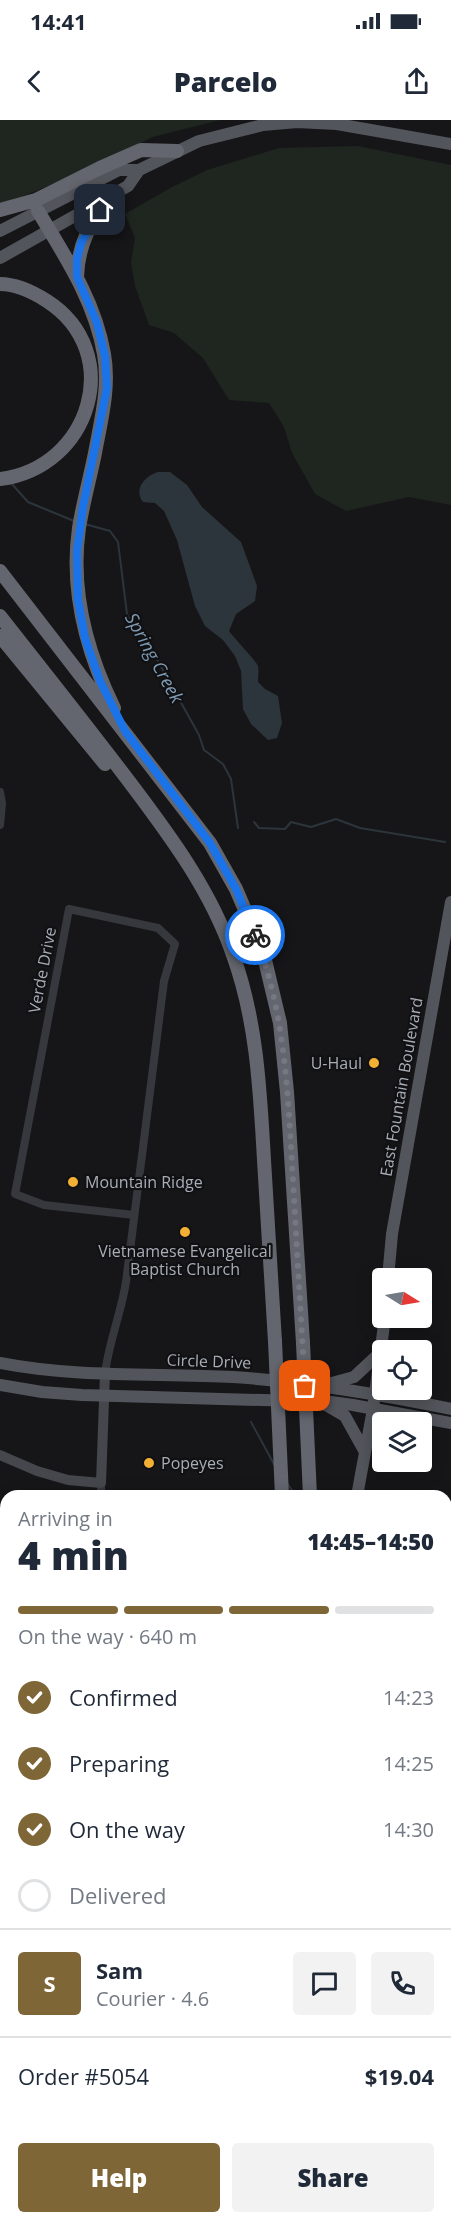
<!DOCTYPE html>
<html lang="en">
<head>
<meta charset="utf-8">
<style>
	:root { --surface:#fff; --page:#f2f2f3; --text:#1f2937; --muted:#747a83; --line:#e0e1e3; --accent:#7e6636 }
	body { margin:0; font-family:"Open Sans",sans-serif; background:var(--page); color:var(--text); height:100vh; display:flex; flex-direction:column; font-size:22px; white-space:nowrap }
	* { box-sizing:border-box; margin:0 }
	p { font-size:20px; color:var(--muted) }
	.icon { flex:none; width:33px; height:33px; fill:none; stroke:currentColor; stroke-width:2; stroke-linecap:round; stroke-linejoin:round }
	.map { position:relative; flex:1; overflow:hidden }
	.sheet { position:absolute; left:0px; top:1370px; width:452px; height:734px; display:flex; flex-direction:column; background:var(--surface); border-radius:18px 18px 0 0; box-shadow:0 3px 15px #0003 }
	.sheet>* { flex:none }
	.needle { width:39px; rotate:101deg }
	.controls { position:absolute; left:372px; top:1148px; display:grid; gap:12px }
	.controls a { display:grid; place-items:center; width:60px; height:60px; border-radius:6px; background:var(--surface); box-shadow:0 3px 15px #0003; font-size:30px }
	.pin { position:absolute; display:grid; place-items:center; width:51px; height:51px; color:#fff; margin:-26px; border-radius:12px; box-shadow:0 3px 9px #0006 }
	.courier { position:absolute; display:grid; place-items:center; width:60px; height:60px; margin:-30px; border:4px solid #1a73e8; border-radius:50%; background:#fff; color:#222; box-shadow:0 2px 8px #0007 }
	.head em { font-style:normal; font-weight:800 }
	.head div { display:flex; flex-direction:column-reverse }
	.head { display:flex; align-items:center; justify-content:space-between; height:102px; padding:0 18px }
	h1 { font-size:39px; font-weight:800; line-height:45px }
	.bar { display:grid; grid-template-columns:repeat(4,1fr); gap:9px 6px; align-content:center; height:72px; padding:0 18px }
	.bar i { height:8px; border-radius:4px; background:var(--line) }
	.bar .active { background:var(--accent) }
	.bar p { grid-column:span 4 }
	.line { display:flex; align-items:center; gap:15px; padding:0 18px; border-top:2px solid var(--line) }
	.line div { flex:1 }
	.round { display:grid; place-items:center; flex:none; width:63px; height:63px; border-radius:6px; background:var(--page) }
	ol { padding:0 18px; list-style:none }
	li { display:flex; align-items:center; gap:18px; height:66px }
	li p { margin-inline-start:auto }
	li .icon { padding:6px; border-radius:50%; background:var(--accent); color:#fff; stroke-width:4 }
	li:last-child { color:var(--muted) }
	li i { width:33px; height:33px; border:3px solid var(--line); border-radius:50% }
	.cta { display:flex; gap:12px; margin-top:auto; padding:12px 18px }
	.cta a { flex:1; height:69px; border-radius:6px; background:var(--accent); color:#fff; font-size:24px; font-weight:800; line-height:69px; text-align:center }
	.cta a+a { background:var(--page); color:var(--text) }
	.status { display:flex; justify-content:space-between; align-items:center; height:42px; padding:0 30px; background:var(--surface); direction:ltr }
	.status svg { height:16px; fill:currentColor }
	header { display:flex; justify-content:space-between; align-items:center; height:78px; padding:0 18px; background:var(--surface); font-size:27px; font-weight:800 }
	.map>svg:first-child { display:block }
	.green { fill:#1e261f }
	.water { fill:#2c353c }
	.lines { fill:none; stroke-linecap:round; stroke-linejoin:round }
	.stream { stroke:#2c353c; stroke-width:2 }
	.street { stroke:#37383d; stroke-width:8 }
	.secondary { stroke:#45474d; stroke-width:10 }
	.primary { stroke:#53555c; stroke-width:12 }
	.highway { stroke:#63666e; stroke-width:14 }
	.highway-bridge { stroke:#63666e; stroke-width:14 }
	.done { stroke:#757880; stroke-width:6; stroke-dasharray:0 10.8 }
	.route { stroke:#1a73e8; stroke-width:8 }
	.poi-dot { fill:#f2b134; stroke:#111113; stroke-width:2 }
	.labels { text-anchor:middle; stroke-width:4.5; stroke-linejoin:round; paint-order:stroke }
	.street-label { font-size:16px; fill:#a8adb8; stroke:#111113 }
	.poi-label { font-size:16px; fill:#a8adb8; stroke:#111113; text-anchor:start }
	.water-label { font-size:18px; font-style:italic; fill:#7f9bb3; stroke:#111113 }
</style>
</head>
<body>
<div class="status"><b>14:41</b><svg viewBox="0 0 49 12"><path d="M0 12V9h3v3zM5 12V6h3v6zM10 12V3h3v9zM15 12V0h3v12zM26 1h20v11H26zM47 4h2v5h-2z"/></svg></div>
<header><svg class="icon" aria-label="back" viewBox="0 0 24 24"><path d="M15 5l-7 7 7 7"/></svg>Parcelo<svg class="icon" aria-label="share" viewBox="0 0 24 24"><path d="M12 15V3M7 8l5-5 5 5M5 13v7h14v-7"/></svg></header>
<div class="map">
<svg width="451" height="2102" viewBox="0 0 451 2102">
	<rect width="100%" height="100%" fill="#161618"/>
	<path class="green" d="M0,0H220L153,17L71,56L12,81L0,83Z
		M358,26L451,45V385L409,377L346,391L315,374L292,333L284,307L269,283L229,280L203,238L174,213L149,205L135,166L131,142L135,118L125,94L172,67L207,50L279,28Z
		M451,1522V1690L446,1679V1549Z
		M446,1728H451V1832L446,1828Z
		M446,1879L451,1880V2102H413L411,2097H446Z"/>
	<path class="water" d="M158,352H170L187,365L202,387L241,422L257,466L255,481L236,494L229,511C234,518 257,542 258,546C259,551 258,557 258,562L265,569L278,576L282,603L277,618L268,620L251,604L243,589L241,551L235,536L223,520L205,506L195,486L177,420L164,391L155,383L143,382C133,369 145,356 158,352Z"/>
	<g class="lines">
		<path class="stream" d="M11,363L28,382L74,401
			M85,404L110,411L118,422L127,494L132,504L143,514L199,615L204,630L223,644L231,659L238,708
			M254,702L259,708L285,709L291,702L311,707L336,699L360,708L445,722
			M251,1302L275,1346
			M287,1363L296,1376
			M446,1869H451
			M446,1976L451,1964
			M446,2025L451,2033"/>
		<path class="street" d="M0,672L2,683L0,705
			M105,1253C109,1222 121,1193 126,1162L164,861L175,824L158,808L69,789L15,1074L44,1085L134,1095
			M101,1376V1363
			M0,1510L6,1516
			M0,1600L6,1594
			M0,1686L6,1692
			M0,1860L6,1865
			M312,2097L313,2102
			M160,2102L167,2097"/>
		<path class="secondary" d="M0,1335L37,1351L68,1360L101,1363L105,1253"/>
		<path class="primary" d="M0,111L119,50H139L199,21L263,5L297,2L337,4L451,24
			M0,138L128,66L139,50
			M388,1158L392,1114L451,782
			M0,1243C76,1258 156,1253 233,1257C307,1262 379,1274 451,1289
			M328,1264L354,1257L382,1231
			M0,1265L42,1272L82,1275L331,1282L353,1285L451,1303
			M326,1285L345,1296L365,1332
			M357,1376L373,1289L385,1197"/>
		<path class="highway" d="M0,90L36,80L100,48L141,30L177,31
			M38,91C65,136 95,181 104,234C110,267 101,300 95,333C90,358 83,383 79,408C70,471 86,531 114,588
			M77,157C78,124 91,101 111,76
			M0,164C17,164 33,172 47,181C126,232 91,348 0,359
			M0,451L210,723L236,769L251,804L264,836L280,903L287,972L303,1223
			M0,496C44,552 88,607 131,664C171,717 211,771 233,835C257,901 260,971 264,1040C268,1101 271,1161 275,1221
			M0,516L105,644
			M202,2102L208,2097
			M229,2102L234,2097"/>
		<path class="highway-bridge" d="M275,1221L282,1376
			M303,1223L310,1376"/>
	</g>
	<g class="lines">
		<path class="done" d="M255,815C286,894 288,978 293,1061C297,1130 301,1198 305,1266"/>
		<path class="route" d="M100,90L81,123L77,140V157L97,203L105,236L107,268L83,387L77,431L78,480L85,518L100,561L125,611L210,723L236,769L255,815"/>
	</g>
	<g class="poi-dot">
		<circle cx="374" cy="943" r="6"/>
		<circle cx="73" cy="1062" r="6"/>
		<circle cx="185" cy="1112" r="6"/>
		<circle cx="149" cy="1343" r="6"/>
	</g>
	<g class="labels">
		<g class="street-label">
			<text transform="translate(42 850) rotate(-79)" y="6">Verde Drive</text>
			<text transform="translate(401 967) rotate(-80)" y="6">East Fountain Boulevard</text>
			<text transform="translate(209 1241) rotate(2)" y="6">Circle Drive</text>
		</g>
		<g class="poi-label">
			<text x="362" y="949" text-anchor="end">U-Haul</text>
			<text x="85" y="1068">Mountain Ridge</text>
			<text x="185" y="1137" text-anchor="middle">Vietnamese Evangelical<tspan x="185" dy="18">Baptist Church</tspan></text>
			<text x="161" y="1349">Popeyes</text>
		</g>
		<g class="water-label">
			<text transform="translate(154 538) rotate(61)" y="6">Spring Creek</text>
		</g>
	</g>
</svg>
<div class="controls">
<a><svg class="needle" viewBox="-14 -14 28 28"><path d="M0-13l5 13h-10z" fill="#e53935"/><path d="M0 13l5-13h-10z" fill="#747a83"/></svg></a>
<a><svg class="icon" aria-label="locate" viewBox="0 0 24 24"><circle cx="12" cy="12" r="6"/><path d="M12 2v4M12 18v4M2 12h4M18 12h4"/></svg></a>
<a><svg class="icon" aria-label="layers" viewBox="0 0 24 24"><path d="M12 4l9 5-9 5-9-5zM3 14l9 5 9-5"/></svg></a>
</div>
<div class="pin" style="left:305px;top:1266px;background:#ea580c"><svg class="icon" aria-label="bag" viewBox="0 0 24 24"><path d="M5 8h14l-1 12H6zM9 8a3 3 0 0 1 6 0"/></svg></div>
<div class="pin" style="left:100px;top:90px;background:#1f2937"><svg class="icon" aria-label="home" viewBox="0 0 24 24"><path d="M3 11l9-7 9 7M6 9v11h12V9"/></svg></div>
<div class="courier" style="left:255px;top:815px"><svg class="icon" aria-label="bike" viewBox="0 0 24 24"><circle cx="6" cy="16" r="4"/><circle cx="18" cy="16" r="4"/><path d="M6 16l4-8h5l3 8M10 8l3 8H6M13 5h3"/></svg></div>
<section class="sheet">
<div class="head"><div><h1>4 min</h1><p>Arriving in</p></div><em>14:45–14:50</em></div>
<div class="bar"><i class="active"></i><i class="active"></i><i class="active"></i><i></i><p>On the way · 640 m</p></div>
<ol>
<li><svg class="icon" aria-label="check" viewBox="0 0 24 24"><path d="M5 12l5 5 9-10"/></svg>Confirmed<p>14:23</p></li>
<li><svg class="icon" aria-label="check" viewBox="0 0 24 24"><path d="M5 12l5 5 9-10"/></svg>Preparing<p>14:25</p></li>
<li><svg class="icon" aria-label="check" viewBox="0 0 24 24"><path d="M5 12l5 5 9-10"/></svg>On the way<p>14:30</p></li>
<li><i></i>Delivered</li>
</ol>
<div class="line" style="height:108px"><b class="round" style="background:var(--accent);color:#fff">S</b><div><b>Sam</b><p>Courier · 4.6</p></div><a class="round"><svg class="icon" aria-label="chat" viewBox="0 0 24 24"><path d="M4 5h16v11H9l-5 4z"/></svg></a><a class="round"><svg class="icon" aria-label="phone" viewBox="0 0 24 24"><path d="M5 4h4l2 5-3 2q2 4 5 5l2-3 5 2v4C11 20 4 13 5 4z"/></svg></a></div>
<div class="line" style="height:78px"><div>Order #5054</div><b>$19.04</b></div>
<div class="cta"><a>Help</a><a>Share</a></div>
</section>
</div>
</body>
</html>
